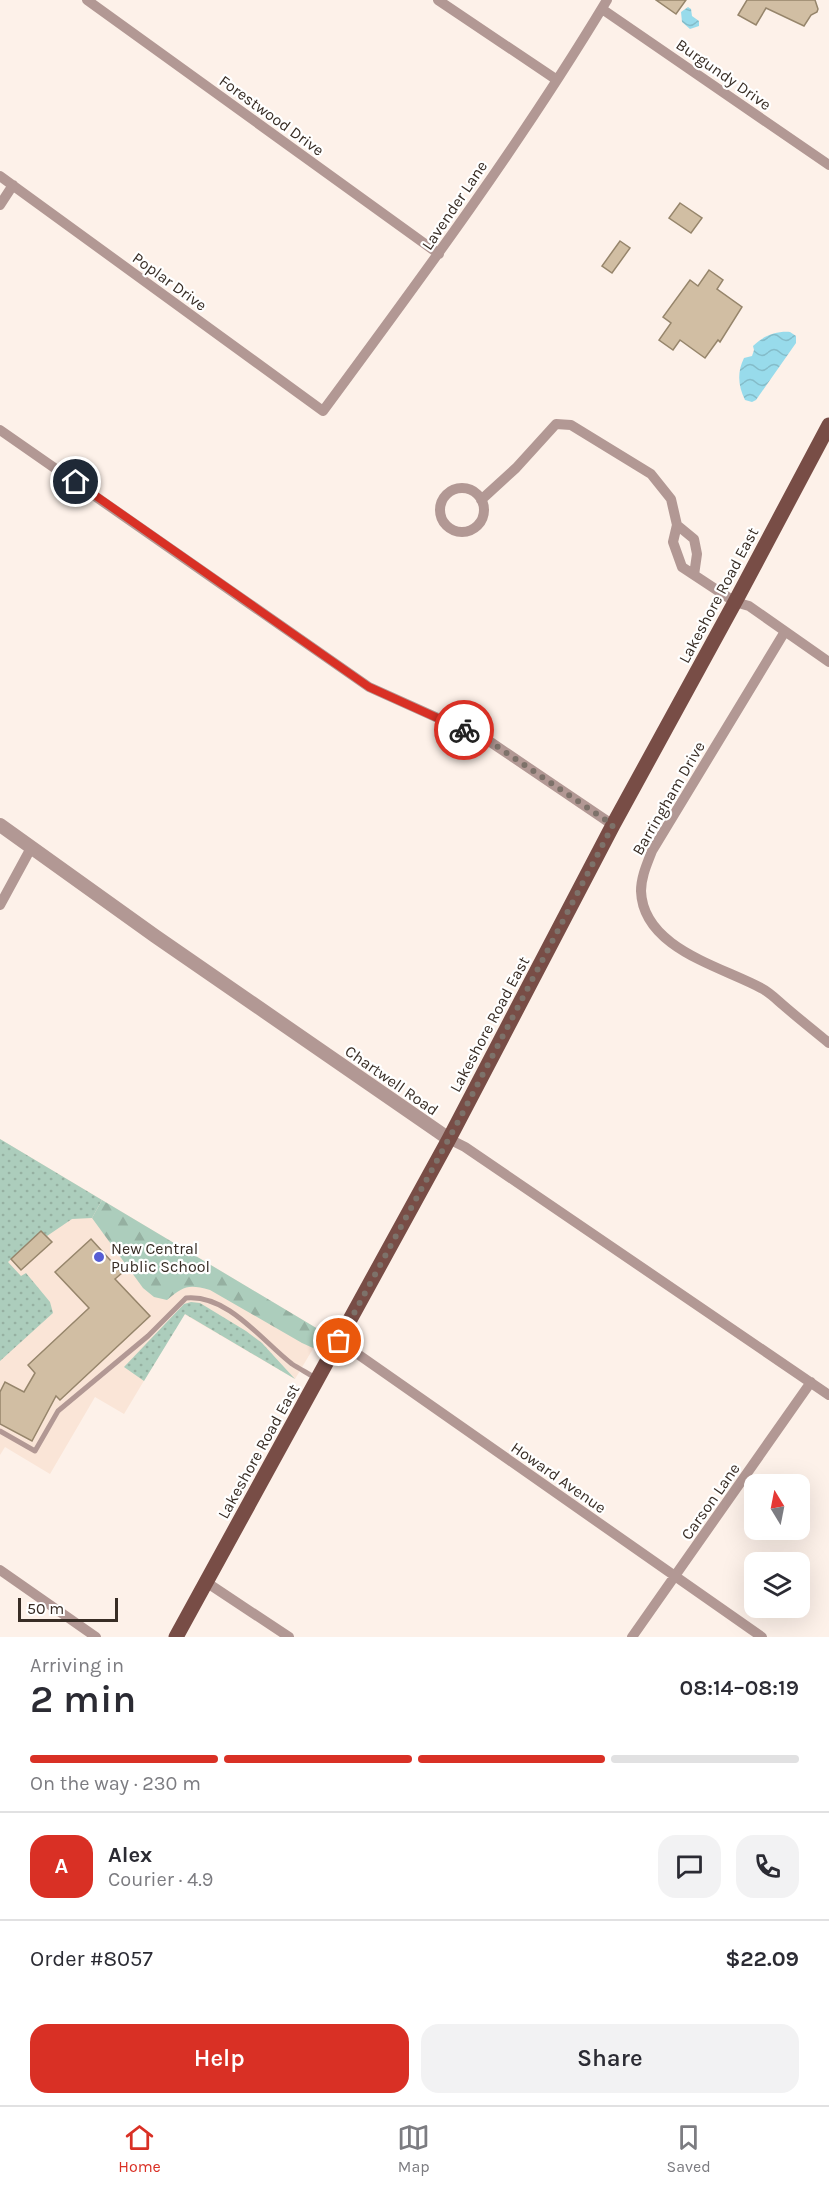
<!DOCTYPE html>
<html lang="en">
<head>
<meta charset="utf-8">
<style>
	:root { --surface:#fff; --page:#f2f2f3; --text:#2b2b33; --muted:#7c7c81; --line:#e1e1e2; --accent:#d93025 }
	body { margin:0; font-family:Karla,sans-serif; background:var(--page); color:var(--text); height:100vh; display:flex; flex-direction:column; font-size:22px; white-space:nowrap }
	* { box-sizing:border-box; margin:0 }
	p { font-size:20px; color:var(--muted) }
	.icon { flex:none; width:33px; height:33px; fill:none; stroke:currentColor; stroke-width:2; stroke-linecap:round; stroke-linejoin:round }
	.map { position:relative; height:1637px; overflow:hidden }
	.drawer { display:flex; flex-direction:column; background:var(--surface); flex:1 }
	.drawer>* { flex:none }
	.needle { width:39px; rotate:350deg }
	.tools { position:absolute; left:744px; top:1474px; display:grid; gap:12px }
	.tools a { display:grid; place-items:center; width:66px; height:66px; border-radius:12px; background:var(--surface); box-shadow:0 6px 24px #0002; font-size:30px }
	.scale { position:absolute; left:18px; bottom:15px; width:100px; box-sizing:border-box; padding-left:6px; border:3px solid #382d25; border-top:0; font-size:16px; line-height:21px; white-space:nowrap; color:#382d25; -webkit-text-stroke:4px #fff; paint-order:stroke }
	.pin { position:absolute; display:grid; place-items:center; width:51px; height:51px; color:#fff; margin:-26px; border:3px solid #fff; border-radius:50%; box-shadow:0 2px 6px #0007 }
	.courier { position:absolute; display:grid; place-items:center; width:60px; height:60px; margin:-30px; border:4px solid #d93025; border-radius:50%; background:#fff; color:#222; box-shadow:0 2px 8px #0007 }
	.summary em { font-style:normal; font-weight:600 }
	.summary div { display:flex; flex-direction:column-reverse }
	.summary { display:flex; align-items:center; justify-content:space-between; height:102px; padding:0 30px }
	h1 { font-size:39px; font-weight:600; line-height:45px }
	.bar { display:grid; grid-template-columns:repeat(4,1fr); gap:9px 6px; align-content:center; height:72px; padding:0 30px }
	.bar i { height:8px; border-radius:4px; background:var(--line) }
	.bar .active { background:var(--accent) }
	.bar p { grid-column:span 4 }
	.line { display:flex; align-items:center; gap:15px; padding:0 30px; border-top:2px solid var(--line) }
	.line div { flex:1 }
	.round { display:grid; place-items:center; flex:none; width:63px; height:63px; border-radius:18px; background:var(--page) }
	.cta { display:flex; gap:12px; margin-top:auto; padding:12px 30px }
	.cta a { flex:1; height:69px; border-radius:18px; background:var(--accent); color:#fff; font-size:24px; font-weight:600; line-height:69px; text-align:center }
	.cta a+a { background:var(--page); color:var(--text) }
	.dock { display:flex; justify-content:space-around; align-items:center; height:84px; border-top:2px solid var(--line); background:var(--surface); font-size:16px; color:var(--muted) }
	.dock a { display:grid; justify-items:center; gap:3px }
	.dock .active { color:var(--accent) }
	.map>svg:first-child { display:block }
	.education { fill:#fae5d7 }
	.grass { fill:url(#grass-dots) }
	.forest { fill:url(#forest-firs) }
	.water { fill:url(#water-waves) }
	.building { fill:#d1bea3; stroke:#96856b; stroke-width:1.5 }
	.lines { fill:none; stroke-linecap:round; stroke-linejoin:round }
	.service { stroke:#b29894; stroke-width:5 }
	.minor { stroke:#b29894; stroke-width:10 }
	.tertiary { stroke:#b29894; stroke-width:14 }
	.primary { stroke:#784d46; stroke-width:15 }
	.done { stroke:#7d726a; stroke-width:6; stroke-dasharray:0 10.8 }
	.route { stroke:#d93025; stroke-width:8 }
	.poi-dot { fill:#565dd4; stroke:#fff; stroke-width:2 }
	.labels { text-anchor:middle; stroke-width:4.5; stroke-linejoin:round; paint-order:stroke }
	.street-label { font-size:16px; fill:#382d25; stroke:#fff }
	.poi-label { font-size:16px; fill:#382d25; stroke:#fff; text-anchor:start }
</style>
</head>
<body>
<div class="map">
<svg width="829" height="1637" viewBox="0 0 829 1637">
	<defs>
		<pattern id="grass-dots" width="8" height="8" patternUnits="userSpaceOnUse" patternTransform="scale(1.5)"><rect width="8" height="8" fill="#accdbc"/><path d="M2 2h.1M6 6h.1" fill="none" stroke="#95b0a1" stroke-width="1.8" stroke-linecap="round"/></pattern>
		<pattern id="forest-firs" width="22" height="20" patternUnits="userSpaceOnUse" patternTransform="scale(1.5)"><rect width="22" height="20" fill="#accdbc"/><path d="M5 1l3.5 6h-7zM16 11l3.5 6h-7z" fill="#95b0a1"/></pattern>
		<pattern id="water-waves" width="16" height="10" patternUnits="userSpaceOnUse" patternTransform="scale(1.5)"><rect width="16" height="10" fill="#98dbeb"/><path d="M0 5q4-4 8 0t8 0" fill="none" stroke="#84bcc9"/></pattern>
	</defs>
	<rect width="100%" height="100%" fill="#fdf1e9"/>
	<path class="education" d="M0,1139L323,1332L295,1379L184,1314L124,1414L95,1397L50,1474L5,1447L0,1455Z"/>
	<path class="grass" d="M0,1139L102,1200L92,1218L72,1219L47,1236L41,1231L8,1262L21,1276L26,1273L50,1302L53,1313L0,1361Z
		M191,1302L200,1303L246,1331L262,1343L295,1379L185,1314L144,1381L124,1367L184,1304Z"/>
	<path class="forest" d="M102,1200L323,1332L313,1348L302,1343L210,1290C188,1284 184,1286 167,1300L154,1297L143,1288L92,1218Z"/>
	<path class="water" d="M688,7L691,9L692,16L699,21V26L690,29L682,22L681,12Z
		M790,332L796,336V343L756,400L752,402L745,400C738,386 737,372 744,358L752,356L754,350L753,346C763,336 776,331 790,332Z"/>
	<path class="building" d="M656,0H686L676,14Z
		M747,0H815L818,9L817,12L811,15L804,26L766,8L756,25L738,15Z
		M680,203L702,218L691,233L669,218Z
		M620,241L630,248L612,273L602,266Z
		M709,270L723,280L717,289L742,307L720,342L718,340L705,358L680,340L673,350L659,340L671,323L663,317L690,280L698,286Z
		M41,1231L52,1242L21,1270L11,1259Z
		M91,1239L122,1273L115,1279L150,1316L60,1400L56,1396L32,1441L0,1424V1392L5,1382L24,1392L35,1373L28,1365L89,1308L55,1272Z"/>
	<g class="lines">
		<path class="service" d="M0,1431L35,1451L58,1411L148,1336L186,1298C228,1294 262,1341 292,1364C300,1369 309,1374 317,1379"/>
		<path class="minor" d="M87,0L439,254
			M438,0L557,80
			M602,9L829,165
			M0,176L323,411C422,277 521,143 607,0
			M0,205L13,185
			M0,430L369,687L489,741L613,825
			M440 510a22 22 0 1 1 44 0a22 22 0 1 1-44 0Z
			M481,500L516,468L556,424L571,425L651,474L671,499L677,525L673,542L682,567L735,602L749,606L829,662
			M677,525L694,539L697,554L694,575
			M784,633L652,851C647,864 641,877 641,891C643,948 720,966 761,988C769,992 776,999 783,1005C798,1018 813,1030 829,1043
			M0,905L31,848
			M449,1139L465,1147L829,1395
			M339,1341L762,1637
			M0,1570L96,1637
			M206,1582L289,1637
			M632,1637L811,1382"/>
		<path class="tertiary" d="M0,825L155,936L449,1139"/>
		<path class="primary" d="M176,1637L449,1139L613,825L735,602L829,425"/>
	</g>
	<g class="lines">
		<path class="done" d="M339,1341L460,1118L613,825L489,741L464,730"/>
		<path class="route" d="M76,482L369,687L464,730"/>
	</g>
	<circle class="poi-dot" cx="99" cy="1257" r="6"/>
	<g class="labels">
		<g class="street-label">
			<text transform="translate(724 74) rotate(35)" y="6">Burgundy Drive</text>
			<text transform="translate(272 115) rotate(36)" y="6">Forestwood Drive</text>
			<text transform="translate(454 205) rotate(-56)" y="6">Lavender Lane</text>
			<text transform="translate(170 281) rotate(36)" y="6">Poplar Drive</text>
			<text transform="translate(718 595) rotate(-62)" y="6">Lakeshore Road East</text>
			<text transform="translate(668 798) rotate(-60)" y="6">Barringham Drive</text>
			<text transform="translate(489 1024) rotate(-62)" y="6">Lakeshore Road East</text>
			<text transform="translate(392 1080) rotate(35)" y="6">Chartwell Road</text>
			<text transform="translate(258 1451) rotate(-61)" y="6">Lakeshore Road East</text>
			<text transform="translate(559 1477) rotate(35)" y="6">Howard Avenue</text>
			<text transform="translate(710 1501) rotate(-55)" y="6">Carson Lane</text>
		</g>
		<g class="poi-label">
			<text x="111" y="1254">New Central<tspan x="111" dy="18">Public School</tspan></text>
		</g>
	</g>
</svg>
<div class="tools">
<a><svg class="needle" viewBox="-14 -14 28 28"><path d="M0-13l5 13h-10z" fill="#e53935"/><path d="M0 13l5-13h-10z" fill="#7c7c81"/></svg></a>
<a><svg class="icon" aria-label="layers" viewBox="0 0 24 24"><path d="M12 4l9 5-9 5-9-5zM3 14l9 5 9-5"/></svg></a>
</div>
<div class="scale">50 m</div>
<div class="pin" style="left:339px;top:1341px;background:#ea580c"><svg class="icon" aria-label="bag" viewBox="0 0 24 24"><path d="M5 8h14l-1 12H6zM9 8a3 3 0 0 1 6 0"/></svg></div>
<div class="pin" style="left:76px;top:482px;background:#1f2937"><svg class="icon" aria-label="home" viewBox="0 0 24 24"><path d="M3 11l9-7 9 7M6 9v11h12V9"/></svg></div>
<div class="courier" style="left:464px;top:730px"><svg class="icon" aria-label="bike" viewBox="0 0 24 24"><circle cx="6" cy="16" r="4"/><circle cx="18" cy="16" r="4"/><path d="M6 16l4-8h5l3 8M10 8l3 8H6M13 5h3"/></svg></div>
</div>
<section class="drawer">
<div class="summary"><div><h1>2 min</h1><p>Arriving in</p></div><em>08:14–08:19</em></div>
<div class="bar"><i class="active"></i><i class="active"></i><i class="active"></i><i></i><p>On the way · 230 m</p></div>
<div class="line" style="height:108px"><b class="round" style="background:var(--accent);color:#fff">A</b><div><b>Alex</b><p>Courier · 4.9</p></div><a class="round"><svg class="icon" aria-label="chat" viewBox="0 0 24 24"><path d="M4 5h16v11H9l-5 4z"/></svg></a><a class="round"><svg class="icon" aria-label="phone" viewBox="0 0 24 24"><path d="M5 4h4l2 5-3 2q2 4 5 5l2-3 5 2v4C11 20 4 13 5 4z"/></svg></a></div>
<div class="line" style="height:78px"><div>Order #8057</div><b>$22.09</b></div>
<div class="cta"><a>Help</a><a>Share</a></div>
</section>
<nav class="dock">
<a class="active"><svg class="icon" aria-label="home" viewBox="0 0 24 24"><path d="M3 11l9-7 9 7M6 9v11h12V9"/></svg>Home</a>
<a><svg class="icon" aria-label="map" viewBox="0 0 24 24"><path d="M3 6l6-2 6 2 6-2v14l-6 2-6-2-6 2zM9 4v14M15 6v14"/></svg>Map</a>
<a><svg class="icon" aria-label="saved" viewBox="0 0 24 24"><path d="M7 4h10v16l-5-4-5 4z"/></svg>Saved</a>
</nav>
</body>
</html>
